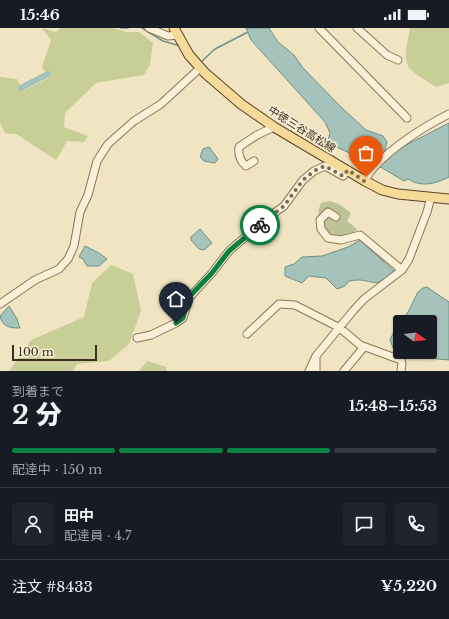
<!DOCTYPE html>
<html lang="ja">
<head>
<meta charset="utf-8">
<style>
	:root { --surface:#171b24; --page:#20242c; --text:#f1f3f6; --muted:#9ea1a6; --line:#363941; --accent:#0b8043 }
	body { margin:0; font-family:"Libre Baskerville","Noto Sans JP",serif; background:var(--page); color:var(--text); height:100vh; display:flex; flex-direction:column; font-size:15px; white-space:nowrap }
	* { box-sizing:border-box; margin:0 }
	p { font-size:13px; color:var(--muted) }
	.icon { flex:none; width:22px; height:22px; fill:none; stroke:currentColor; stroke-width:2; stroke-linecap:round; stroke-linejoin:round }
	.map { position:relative; height:343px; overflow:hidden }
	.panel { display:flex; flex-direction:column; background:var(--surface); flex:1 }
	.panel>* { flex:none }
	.needle { width:26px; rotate:105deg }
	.buttons { position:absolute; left:393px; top:287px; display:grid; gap:8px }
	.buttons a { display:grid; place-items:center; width:44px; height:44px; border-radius:4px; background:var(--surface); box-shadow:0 1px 3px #0004; font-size:20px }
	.scale { position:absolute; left:12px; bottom:10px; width:85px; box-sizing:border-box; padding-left:4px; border:2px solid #3b2c1e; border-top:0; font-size:11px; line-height:14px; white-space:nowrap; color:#3b2c1e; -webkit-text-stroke:3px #f7edd3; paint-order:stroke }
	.pin { position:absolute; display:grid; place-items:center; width:34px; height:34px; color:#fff; margin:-41px -17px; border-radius:50% 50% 50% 0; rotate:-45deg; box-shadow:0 0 4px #0007 }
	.pin .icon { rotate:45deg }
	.courier { position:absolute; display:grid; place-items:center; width:40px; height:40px; margin:-20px; border:3px solid #0b8043; border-radius:50%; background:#fff; color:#222; box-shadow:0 1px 5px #0007 }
	.headline em { font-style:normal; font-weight:800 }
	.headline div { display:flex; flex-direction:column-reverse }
	.headline { display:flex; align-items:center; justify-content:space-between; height:68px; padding:0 12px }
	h1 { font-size:26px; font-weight:800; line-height:30px }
	.bar { display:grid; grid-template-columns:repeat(4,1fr); gap:6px 4px; align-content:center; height:48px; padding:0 12px }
	.bar i { height:5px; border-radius:3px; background:var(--line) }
	.bar .selected { background:var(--accent) }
	.bar p { grid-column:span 4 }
	.line { display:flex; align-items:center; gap:10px; padding:0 12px; border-top:1px solid var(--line) }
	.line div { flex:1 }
	.round { display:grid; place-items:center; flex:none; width:42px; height:42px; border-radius:4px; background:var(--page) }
	.status { display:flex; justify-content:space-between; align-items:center; height:28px; padding:0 20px; background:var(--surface); direction:ltr }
	.status svg { height:11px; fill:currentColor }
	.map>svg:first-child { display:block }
	.green { fill:#c7cf97 }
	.cemetery { fill:#bdc396 }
	.water { fill:#a6c3bb; stroke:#6c9289; fill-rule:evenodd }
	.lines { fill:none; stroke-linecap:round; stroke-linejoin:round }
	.stream { stroke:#6c9289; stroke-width:1.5 }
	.canal { stroke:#a6c3bb; stroke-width:6 }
	.minor-casing { stroke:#8b7559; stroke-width:9 }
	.major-casing { stroke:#59432d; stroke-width:11 }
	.minor { stroke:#faf0d7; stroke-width:7 }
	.major { stroke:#f5da9a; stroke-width:9 }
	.done { stroke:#7a6c58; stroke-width:4; stroke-dasharray:0 7.2 }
	.route { stroke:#0b8043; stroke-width:5 }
	.labels { text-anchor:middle; stroke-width:3.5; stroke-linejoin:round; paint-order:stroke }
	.street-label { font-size:11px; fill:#3b2c1e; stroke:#f7edd3 }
</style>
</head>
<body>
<div class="status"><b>15:46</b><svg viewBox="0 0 49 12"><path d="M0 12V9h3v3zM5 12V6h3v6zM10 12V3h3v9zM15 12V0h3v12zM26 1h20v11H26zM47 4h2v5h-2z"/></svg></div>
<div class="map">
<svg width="449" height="343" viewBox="0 0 449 343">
	<rect width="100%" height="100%" fill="#f0e4c3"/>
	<path class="green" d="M42,0L56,4L61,0H114L126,4H139L153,15L150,37L144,47L96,55L65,85L64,99L88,108L84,114L67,113L56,132L16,106L5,105L0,95V49L17,51L23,63L49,50L42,39L51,12Z
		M410,0H449V55L436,59C401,37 403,39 410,0Z
		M111,237L133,246L141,283L129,316L109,333L77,336L73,343H9L31,312L84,289L92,255Z
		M147,333L167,339L166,343H139Z"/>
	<path class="cemetery" d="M330,173L339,176L351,185L347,193L357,201L353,207L332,212C322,200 314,191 321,175Z"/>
	<path class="water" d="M246,0H269L278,14L294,27L303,40L342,80L366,102L383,108L387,114L383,129L449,95V149C438,154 429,158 417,155C413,155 412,152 408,151L404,153L379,138L367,125L363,131L332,117L328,113L330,105L325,94L251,12Z
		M209,119L218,131L215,135L204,133L200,129L203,121Z
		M200,201L212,215L204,222L199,221L191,212V209Z
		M360,212L394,243C372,265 374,248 349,253L345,258L337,261L326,250L309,248L302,255L285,248V239L294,236L302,229L322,228L348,219Z
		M85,218L99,225L107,231L99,238H87L83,231L79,229Z
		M427,259L449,274V332L396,327L390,312L395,301L408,284L418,264L423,260ZM400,294H430V324H400Z
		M9,278L17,291L20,300C9,300 3,299 0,288Z"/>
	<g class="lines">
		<path class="stream" d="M121,0H128
			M142,0L163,13L180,18
			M192,23L197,30
			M201,34L215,21L248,4"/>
		<path class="canal" d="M21,60L48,46"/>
		<g class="minor-casing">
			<path id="minor" d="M149,0L168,8L178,7
				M319,0L407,90
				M357,0L387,27L398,32
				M254,133L246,138C240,133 238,127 239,119L257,107L274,99
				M365,153C376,128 425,98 449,86
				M336,189L328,184L320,192L321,201L328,210L341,212L360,207L402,242
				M0,276L35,252L59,241L68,231L74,218L80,184L88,167L97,133L108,116L134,93L161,76L200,40
				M247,306L279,276L295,277L340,300L360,317L401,332L402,336L401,343
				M137,310L151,307L176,295L183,290L189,270L212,245L229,223L270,188L284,178L303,152L314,143L325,138L343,148L348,142
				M309,343L316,328L353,283L364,271L402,242L409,231L427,184L431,169
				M316,343V330
				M344,343L364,319"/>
		</g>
		<g class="major-casing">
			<path id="major" d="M174,0L189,27L205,45L241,76L274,99L365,153L382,162L398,166L449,171"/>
		</g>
		<use href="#minor" class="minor"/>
		<use href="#major" class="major"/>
	</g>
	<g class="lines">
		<path class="done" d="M260,197L284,178L303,152L314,143L325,138L343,148L348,142L364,153L366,149"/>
		<path class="route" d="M176,295L183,290L188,270L212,245L229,223L260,197"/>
	</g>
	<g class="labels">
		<g class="street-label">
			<text transform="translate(302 101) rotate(32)" y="4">中徳三谷高松線</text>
		</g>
	</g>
</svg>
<div class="buttons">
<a><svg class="needle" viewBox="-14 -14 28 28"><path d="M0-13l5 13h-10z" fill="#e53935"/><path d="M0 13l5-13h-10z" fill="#9ea1a6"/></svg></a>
</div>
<div class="scale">100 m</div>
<div class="pin" style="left:366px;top:149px;background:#ea580c"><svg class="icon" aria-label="bag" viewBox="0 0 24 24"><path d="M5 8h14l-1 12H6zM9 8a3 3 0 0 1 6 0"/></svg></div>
<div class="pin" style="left:176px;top:295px;background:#1f2937"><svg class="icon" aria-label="home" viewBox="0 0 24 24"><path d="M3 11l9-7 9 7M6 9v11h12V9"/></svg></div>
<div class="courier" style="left:260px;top:197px"><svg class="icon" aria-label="bike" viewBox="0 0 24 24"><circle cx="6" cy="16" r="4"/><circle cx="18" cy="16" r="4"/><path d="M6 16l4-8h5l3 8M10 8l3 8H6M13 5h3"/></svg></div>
</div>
<section class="panel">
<div class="headline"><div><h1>2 分</h1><p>到着まで</p></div><em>15:48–15:53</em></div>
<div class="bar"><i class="selected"></i><i class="selected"></i><i class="selected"></i><i></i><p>配達中 · 150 m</p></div>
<div class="line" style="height:72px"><a class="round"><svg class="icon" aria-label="person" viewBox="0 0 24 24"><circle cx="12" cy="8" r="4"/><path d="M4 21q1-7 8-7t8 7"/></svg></a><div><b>田中</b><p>配達員 · 4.7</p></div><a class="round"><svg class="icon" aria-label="chat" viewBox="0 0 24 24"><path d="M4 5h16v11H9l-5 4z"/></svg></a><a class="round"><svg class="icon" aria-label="phone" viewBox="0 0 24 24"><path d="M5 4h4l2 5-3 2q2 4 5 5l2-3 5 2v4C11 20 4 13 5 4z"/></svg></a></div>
<div class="line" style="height:52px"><div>注文 #8433</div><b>¥5,220</b></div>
</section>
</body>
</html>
